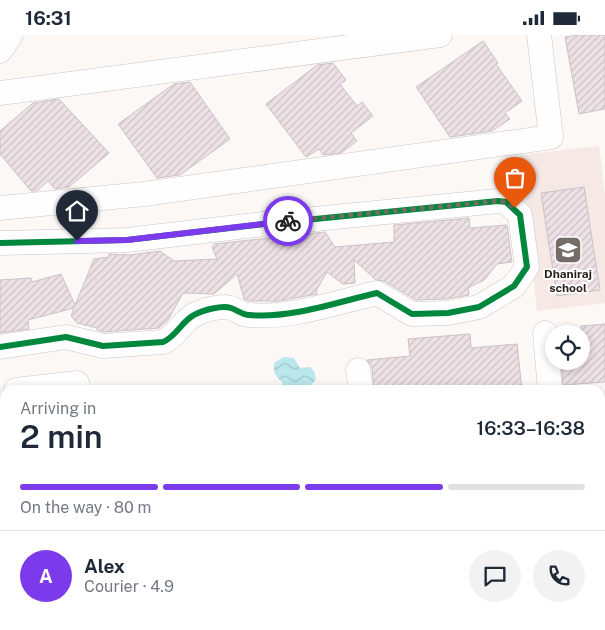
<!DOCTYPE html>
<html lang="en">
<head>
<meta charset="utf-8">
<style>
	:root { --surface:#fff; --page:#f2f2f3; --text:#1f2937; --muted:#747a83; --line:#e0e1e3; --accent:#7c3aed }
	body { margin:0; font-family:"Public Sans",sans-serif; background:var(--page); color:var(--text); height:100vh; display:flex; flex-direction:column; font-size:19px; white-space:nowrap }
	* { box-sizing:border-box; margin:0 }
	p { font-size:16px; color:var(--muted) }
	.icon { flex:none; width:28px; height:28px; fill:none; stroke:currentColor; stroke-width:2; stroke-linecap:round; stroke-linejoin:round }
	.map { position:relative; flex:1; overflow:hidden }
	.sheet { position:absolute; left:0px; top:350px; width:605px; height:245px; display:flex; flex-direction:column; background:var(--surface); border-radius:15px 15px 0 0; box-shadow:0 2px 8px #0003 }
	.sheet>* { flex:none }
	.buttons { position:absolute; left:545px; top:290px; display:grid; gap:10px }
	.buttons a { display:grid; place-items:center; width:45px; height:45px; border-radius:50%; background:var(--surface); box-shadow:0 2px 8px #0003; font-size:25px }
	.pin { position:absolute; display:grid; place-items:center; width:42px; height:42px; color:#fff; margin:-51px -21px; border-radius:50% 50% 50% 0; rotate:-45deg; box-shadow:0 0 5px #0007 }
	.pin .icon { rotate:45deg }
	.courier { position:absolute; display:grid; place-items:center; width:50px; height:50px; margin:-25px; border:4px solid #7c3aed; border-radius:50%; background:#fff; color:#222; box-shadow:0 1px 6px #0007 }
	.overview em { font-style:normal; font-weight:600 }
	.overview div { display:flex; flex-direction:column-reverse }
	.overview { display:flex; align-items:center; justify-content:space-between; height:85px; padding:0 20px }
	h1 { font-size:32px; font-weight:600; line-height:38px }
	.bar { display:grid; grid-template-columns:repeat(4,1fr); gap:8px 5px; align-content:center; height:60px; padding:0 20px }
	.bar i { height:6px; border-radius:4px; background:var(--line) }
	.bar .selected { background:var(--accent) }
	.bar p { grid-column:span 4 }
	.line { display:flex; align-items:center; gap:12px; padding:0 20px; border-top:1px solid var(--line) }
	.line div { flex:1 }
	.round { display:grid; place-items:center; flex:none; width:52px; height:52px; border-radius:26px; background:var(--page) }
	.status { display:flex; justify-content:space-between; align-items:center; height:35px; padding:0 25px; background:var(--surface); direction:ltr }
	.status svg { height:14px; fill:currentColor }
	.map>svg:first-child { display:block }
	.education { fill:#f5e8e5 }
	.water { fill:url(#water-waves) }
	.building { fill:url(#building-hatch); stroke:#cbc3c6 }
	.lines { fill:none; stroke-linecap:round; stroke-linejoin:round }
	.minor-casing { stroke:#cdc6c2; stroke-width:25 }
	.minor { stroke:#fffefe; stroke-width:24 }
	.cycleway-casing { stroke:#fff; stroke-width:9 }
	.cycleway { stroke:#00873e; stroke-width:6 }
	.done { stroke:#756c68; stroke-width:5; stroke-dasharray:0 9 }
	.route { stroke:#7c3aed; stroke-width:6 }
	.labels { text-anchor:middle; stroke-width:4; stroke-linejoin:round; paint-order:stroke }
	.poi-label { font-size:12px; font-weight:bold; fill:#2c201b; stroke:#fff }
</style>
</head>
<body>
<div class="status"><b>16:31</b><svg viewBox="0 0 49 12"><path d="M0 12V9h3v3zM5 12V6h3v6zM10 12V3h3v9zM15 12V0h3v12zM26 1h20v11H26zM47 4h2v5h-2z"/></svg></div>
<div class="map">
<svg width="605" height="595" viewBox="0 0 605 595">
	<defs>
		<pattern id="water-waves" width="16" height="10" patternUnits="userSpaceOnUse" patternTransform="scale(1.25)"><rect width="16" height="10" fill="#bae7eb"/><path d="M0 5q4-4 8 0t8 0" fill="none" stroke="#a0c6c9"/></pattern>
		<pattern id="building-hatch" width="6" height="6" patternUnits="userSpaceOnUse" patternTransform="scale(1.25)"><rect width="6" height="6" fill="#ede1e6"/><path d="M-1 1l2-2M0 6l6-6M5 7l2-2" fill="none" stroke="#cbc1c5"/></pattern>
	</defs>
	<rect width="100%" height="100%" fill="#fcf8f6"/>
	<path class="education" d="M599,111L605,161V268L537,276L520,120Z"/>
	<path class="water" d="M284,322L294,323L300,333L310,332L314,336L316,344C309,357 295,355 282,355V347C275,341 272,336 275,327Z"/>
	<path class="building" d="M576,0H605V74L579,79L565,2Z
		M483,6L498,28L496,29L522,66L505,78L510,84L492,96L450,102L416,52Z
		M333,28L346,45L340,49L357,71L362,67L373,81L351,98L357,106L341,118L323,120L319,114L306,122L266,69L317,30Z
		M190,47L230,104L180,140L157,143L118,89L174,49Z
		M59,64L109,118L69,152L55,154L48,146L37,156H31L0,119V96L33,68Z
		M584,152L600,255L557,261L541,158Z
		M469,183L470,193L507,190L512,227L497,229L484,245L468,253L469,260L446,264L416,265L384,246L376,245L354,225L355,248L343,249L327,237L317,254V259L279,266H250L244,264L237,239L214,259L183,258L168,285L159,293L104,297L97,295V293L77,288L71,281L74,273L28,285L29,294L0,298V245L31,243L32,247L61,239L75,270L94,224L109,222V219L130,220L160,216L174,226L217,224L212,212L214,209L325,197L335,212L394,207V190Z
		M605,289V347L563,350L561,326H581V291Z
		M470,299L471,313L517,309L522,355H374L372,333L367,325L410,321L408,304Z"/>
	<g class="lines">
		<g class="minor-casing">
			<path id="minor" d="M0,16L11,0
				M0,58L440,0
				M0,173L144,159L551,102L539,0
				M0,208L127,205L264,189L498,166L506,167L520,180L527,232L514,251L479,272L448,278L412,279L377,258C337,267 290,284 249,280C243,280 237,275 231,273C222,270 203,275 194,280C182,286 176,302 163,307L103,311L66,302L0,312
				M545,298L550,355
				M358,335L361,355
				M16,355L77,348L78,355
				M600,394L605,393
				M600,422H605
				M0,469L5,468
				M600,503L605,502
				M600,576L605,575
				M62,590L63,595
				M232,590L233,595
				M385,590V595
				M496,595L524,590"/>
		</g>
		<use href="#minor" class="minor"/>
		<g class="cycleway-casing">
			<path id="cycleway" d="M0,208L127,205L264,189L498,166L506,167L520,180L527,232L514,251L479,272L448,278L412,279L377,258C337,267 290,284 249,280C243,280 237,275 231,273C222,270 203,275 194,280C182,286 176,302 163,307L103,311L66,302L0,312"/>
		</g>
		<use href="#cycleway" class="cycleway"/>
	</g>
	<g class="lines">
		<path class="done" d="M288,186L498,166L506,167L515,173"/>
		<path class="route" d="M77,206L127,205L288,186"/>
	</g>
	<defs>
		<g id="school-square" transform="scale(1.4375)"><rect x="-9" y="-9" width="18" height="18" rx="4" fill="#756c68" stroke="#fff"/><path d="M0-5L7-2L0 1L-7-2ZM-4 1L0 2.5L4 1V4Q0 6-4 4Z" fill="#fff"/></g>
	</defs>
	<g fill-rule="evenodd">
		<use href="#school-square" x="568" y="215"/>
	</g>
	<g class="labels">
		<g class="poi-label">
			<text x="568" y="243">Dhaniraj<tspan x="568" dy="14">school</tspan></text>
		</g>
	</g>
</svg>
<div class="buttons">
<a><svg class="icon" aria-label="locate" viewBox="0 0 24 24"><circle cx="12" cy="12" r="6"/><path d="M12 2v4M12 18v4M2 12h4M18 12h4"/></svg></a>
</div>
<div class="pin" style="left:515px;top:173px;background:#ea580c"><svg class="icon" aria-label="bag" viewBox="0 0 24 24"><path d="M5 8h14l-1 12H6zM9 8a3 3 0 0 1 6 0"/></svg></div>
<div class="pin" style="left:77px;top:206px;background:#1f2937"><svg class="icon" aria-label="home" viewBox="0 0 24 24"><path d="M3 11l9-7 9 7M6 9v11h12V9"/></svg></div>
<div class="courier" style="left:288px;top:186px"><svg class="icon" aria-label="bike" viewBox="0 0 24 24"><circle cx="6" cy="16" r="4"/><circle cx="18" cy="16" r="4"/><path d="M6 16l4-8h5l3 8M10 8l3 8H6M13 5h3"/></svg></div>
<section class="sheet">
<div class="overview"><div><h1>2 min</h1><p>Arriving in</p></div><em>16:33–16:38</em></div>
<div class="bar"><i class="selected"></i><i class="selected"></i><i class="selected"></i><i></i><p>On the way · 80 m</p></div>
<div class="line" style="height:90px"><b class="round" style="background:var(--accent);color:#fff">A</b><div><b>Alex</b><p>Courier · 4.9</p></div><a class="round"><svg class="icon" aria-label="chat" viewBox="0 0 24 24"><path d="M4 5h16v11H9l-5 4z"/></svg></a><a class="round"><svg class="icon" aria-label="phone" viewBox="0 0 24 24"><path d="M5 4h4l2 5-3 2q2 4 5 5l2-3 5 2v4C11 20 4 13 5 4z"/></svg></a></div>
</section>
</div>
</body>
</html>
